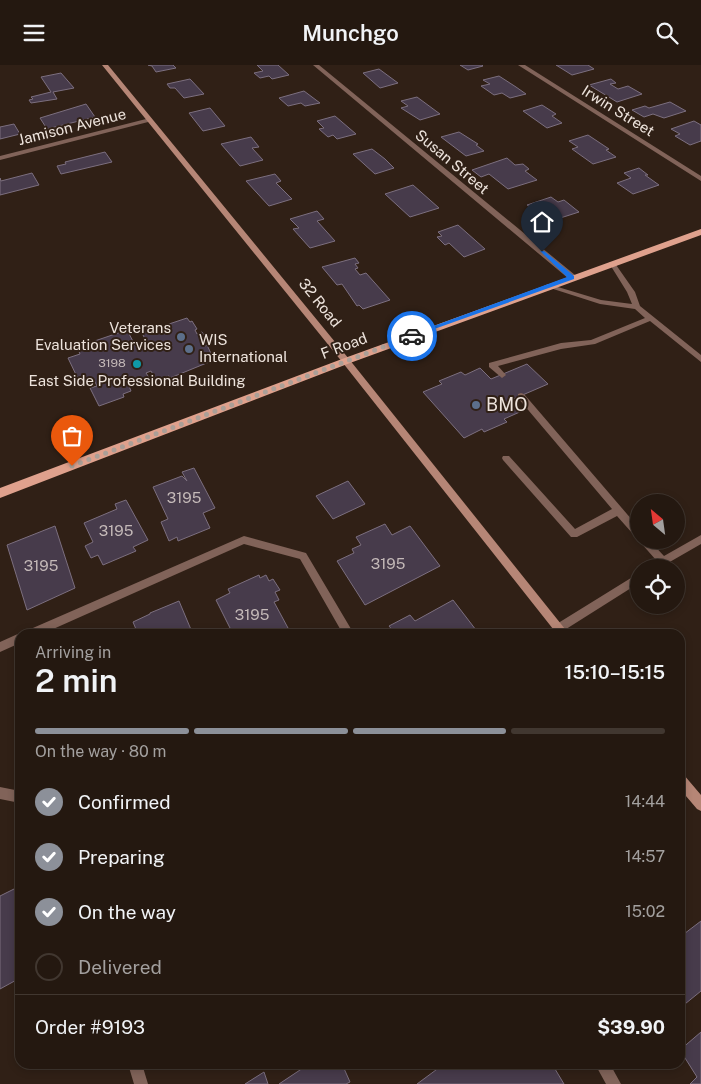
<!DOCTYPE html>
<html lang="en">
<head>
<meta charset="utf-8">
<style>
	:root { --surface:#241810; --page:#30251e; --text:#f1f3f6; --muted:#a3a09f; --line:#413730; --accent:#8c9099 }
	body { margin:0; font-family:"Public Sans",sans-serif; background:var(--page); color:var(--text); height:100vh; display:flex; flex-direction:column; font-size:19px; white-space:nowrap }
	* { box-sizing:border-box; margin:0 }
	p { font-size:16px; color:var(--muted) }
	.icon { flex:none; width:28px; height:28px; fill:none; stroke:currentColor; stroke-width:2; stroke-linecap:round; stroke-linejoin:round }
	.map { position:relative; flex:1; overflow:hidden }
	.drawer { position:absolute; left:15px; top:564px; width:670px; height:440px; display:flex; flex-direction:column; background:var(--surface); border-radius:15px; box-shadow:0 2px 8px #0003,0 0 0 1px var(--line) }
	.drawer>* { flex:none }
	.needle { width:32px; rotate:331deg }
	.controls { position:absolute; left:630px; top:429px; display:grid; gap:10px }
	.controls a { display:grid; place-items:center; width:55px; height:55px; border-radius:50%; background:var(--surface); box-shadow:0 2px 8px #0003,0 0 0 1px var(--line); font-size:25px }
	.pin { position:absolute; display:grid; place-items:center; width:42px; height:42px; color:#fff; margin:-51px -21px; border-radius:50% 50% 50% 0; rotate:-45deg; box-shadow:0 0 5px #0007 }
	.pin .icon { rotate:45deg }
	.courier { position:absolute; display:grid; place-items:center; width:50px; height:50px; margin:-25px; border:4px solid #1a73e8; border-radius:50%; background:#fff; color:#222; box-shadow:0 1px 6px #0007 }
	.overview em { font-style:normal; font-weight:600 }
	.overview div { display:flex; flex-direction:column-reverse }
	.overview { display:flex; align-items:center; justify-content:space-between; height:85px; padding:0 20px }
	h1 { font-size:32px; font-weight:600; line-height:38px }
	.bar { display:grid; grid-template-columns:repeat(4,1fr); gap:8px 5px; align-content:center; height:60px; padding:0 20px }
	.bar i { height:6px; border-radius:4px; background:var(--line) }
	.bar .on { background:var(--accent) }
	.bar p { grid-column:span 4 }
	.line { display:flex; align-items:center; gap:12px; padding:0 20px; border-top:1px solid var(--line) }
	.line div { flex:1 }
	ol { padding:0 20px; list-style:none }
	li { display:flex; align-items:center; gap:15px; height:55px }
	li p { margin-inline-start:auto }
	li .icon { padding:5px; border-radius:50%; background:var(--accent); color:#fff; stroke-width:4 }
	li:last-child { color:var(--muted) }
	li i { width:28px; height:28px; border:2px solid var(--line); border-radius:50% }
	header { display:flex; justify-content:space-between; align-items:center; height:65px; padding:0 20px; background:var(--surface); font-size:22px; font-weight:600 }
	.map>svg:first-child { display:block }
	.building { fill:#473b4b; stroke:#7c6f7f }
	.lines { fill:none; stroke-linecap:round; stroke-linejoin:round }
	.lane { fill:#816359; fill-rule:evenodd }
	.street { fill:#816359; fill-rule:evenodd }
	.secondary { fill:#b68676; fill-rule:evenodd }
	.primary { fill:#dfa18d; fill-rule:evenodd }
	.route { fill:#1a73e8 }
	.done { stroke:#ab9f97; stroke-width:5; stroke-dasharray:0 9 }
	.service-dot { fill:#5c6f8a; stroke:#302016; stroke-width:2 }
	.culture-dot { fill:#0f9aa8; stroke:#302016; stroke-width:2 }
	.labels { text-anchor:middle; stroke-width:4; stroke-linejoin:round; paint-order:stroke }
	.far-number-label { font-size:12px; fill:#c4b9b8 }
	.far-street-label { font-size:15px; fill:#ede3dc; stroke:#302016 }
	.far-poi-label { font-size:15px; fill:#ede3dc; stroke:#302016; text-anchor:end }
	.number-label { font-size:15px; fill:#c4b9b8 }
	.poi-label { font-size:18px; fill:#ede3dc; stroke:#302016; text-anchor:start }
</style>
</head>
<body>
<header><svg class="icon" aria-label="menu" viewBox="0 0 24 24"><path d="M4 6h16M4 12h16M4 18h16"/></svg>Munchgo<svg class="icon" aria-label="search" viewBox="0 0 24 24"><circle cx="10" cy="10" r="6"/><path d="M15 15l6 6"/></svg></header>
<div class="map">
<svg width="701" height="1019" viewBox="0 0 701 1019">
	<rect width="100%" height="100%" fill="#302016"/>
	<path class="building" d="M148,0H173L176,3L156,7L152,1Z
		M257,0H278L289,10L272,14L269,11L260,13L254,8L263,6Z
		M460,0H482L483,1L468,5Z
		M556,0H588L594,4L572,10Z
		M379,4L398,18L380,23L363,8Z
		M61,8L74,23L53,27L57,34L31,38L29,35L33,34L31,32L51,27L41,12Z
		M499,11L516,22L526,29L510,33L502,28L494,30L481,21L490,19L483,15Z
		M190,14L204,29L184,33L175,23H170L167,19Z
		M611,14L616,18L610,19L618,24L628,21L642,29L617,37L589,20Z
		M304,26L320,38L305,41L301,38L288,41L279,33Z
		M417,32L440,49L420,55L401,43L408,41L401,36Z
		M670,37L686,46L664,53L653,49L644,52L632,45L645,41L649,43Z
		M86,39L95,52L47,64L40,53Z
		M542,40L556,49L552,51L562,58L547,63L523,46Z
		M210,43L225,61L203,66L189,48Z
		M335,51L356,69L337,74L333,70L328,72L319,64L324,63L317,56Z
		M694,56L701,60V76L690,80L675,71L680,69L671,64Z
		M14,59L20,69L0,74V62Z
		M459,67L478,79L476,80L484,86L466,91L441,72Z
		M588,70L609,84L606,85L616,92L593,99L572,84L578,82L569,76Z
		M251,72L259,82L252,83L263,95L240,101L221,79Z
		M372,84L385,94L394,103L375,109L353,89Z
		M105,87L112,97L61,109L57,101L66,99L65,97Z
		M507,93L515,100L523,99L529,104L525,106L537,115L508,124L489,109L481,112L472,105Z
		M639,103L648,110H645L659,120L633,129L617,118L631,113L624,108Z
		M32,108L39,120L0,130V113L1,116Z
		M275,109L281,116L276,118L292,134L269,141L246,116Z
		M413,120L439,143L410,152L385,129Z
		M551,132L558,137L564,135L579,147L551,156L527,140Z
		M317,146L324,154L317,156L335,176L310,183L293,164L299,163L290,154Z
		M458,160L485,184L464,192L449,178L445,180L437,172L442,171L438,167Z
		M355,193L359,198L355,199L358,203L355,204L360,210L366,208L390,235L363,244L359,240L357,241L342,219L337,220L322,202Z
		M187,253L190,257L192,256L197,264L195,265L197,269L202,267L206,273L201,274L205,281L207,280L214,295L170,313L169,311L156,315L151,306L146,308L150,314L129,321L131,326L123,329L124,332L99,341L90,323L97,321L93,313L80,318L68,293L80,289L77,282L127,265L136,282L147,278L142,268Z
		M527,299L548,319L511,335L522,346L504,354L507,357L484,367L482,364L464,373L423,327L442,319L439,316L461,307L465,310L480,303L491,314Z
		M194,403L215,443L203,448L210,463L178,476L177,472L169,476L161,457L168,454L153,422L182,411L187,416L182,407Z
		M348,416L365,439L333,454L316,431Z
		M126,435L148,475L133,482L136,486L103,500L98,490L91,493L85,481L93,477L84,458L117,444L115,439Z
		M385,459L392,470L410,461L440,501L365,540L337,496L354,488L352,484L361,480L356,472Z
		M55,461L75,523L27,545L7,480Z
		M259,510L260,513L266,510L269,516L273,514L280,525L275,527L279,535L274,537L288,563L277,569H233L216,535L230,528L228,524Z
		M453,535L476,565L469,569H391L394,567L389,561L410,550L415,556Z
		M179,536L192,567L187,569H138L133,557L150,549V548Z
		M20,821V913L0,924V831Z
		M701,856V926L680,943V872Z
		M701,967V1019H690L697,1012L680,985Z
		M309,999H342L350,1017L346,1019H279Z
		M444,999H552L564,1019H417Z
		M264,1007L268,1019H245Z"/>
	<g class="lines">
		<path class="lane" d="M610,197H614L635,227L640,241L701,290V297L650,256L595,279L561,284L498,301L506,310L502,313L489,302V298L561,278L591,275L645,253L635,244L600,239L544,221L548,219L601,235L632,239L627,227L609,198Z
			M521,328L524,329L639,463V475H649L664,491L701,470V479L661,502H648L649,499L656,495L617,451L577,472H571L503,395L502,393L503,391H509L575,464L612,444L518,333V329Z
			M639,508V518L563,566L559,568L555,566L554,563L555,560Z"/>
		<path class="street" d="M313,0H319L575,210V214H569Z
			M518,0H525L701,111V116Z
			M150,53L152,54V56L0,95V91Z
			M244,471L306,488L354,569H343L300,494L244,479L42,569H25L26,566Z
			M20,568L22,569H20V578L0,587V577Z
			M0,722L20,726V738L0,734Z
			M128,999H142L148,1019H134Z
			M595,999H610L621,1019H606Z"/>
		<path class="secondary" d="M102,0H108L349,294L569,569H557L343,298Z
			M680,708L684,710L701,730V746L697,744L680,724Z"/>
		<path class="primary" d="M701,164V170L350,298L0,433V423L342,294Z"/>
	</g>
	<path class="route" d="M540,186H544L574,211V214L409,273V270L567,212Z"/>
	<g class="lines">
		<path class="done" d="M72,401L412,271"/>
	</g>
	<g class="service-dot">
		<circle cx="181" cy="272" r="5"/>
		<circle cx="189" cy="284" r="5"/>
		<circle cx="476" cy="340" r="5"/>
	</g>
	<circle class="culture-dot" cx="137" cy="299" r="5"/>
	<g class="labels">
		<g class="far-number-label">
			<text x="112" y="302">3198</text>
		</g>
		<g class="far-street-label">
			<text transform="translate(618 46) rotate(32)" y="5">Irwin Street</text>
			<text transform="translate(72 62) rotate(-14)" y="5">Jamison Avenue</text>
			<text transform="translate(452 97) rotate(40)" y="5">Susan Street</text>
			<text transform="translate(320 238) rotate(51)" y="5">32 Road</text>
			<text transform="translate(344 281) rotate(-21)" y="5">F Road</text>
		</g>
		<g class="far-poi-label">
			<text x="171" y="268">Veterans<tspan x="171" dy="17">Evaluation Services</tspan></text>
			<text x="199" y="280" text-anchor="start">WIS<tspan x="199" dy="17">International</tspan></text>
			<text x="137" y="321" text-anchor="middle">East Side Professional Building</text>
		</g>
		<g class="number-label">
			<text x="184" y="438">3195</text>
			<text x="116" y="471">3195</text>
			<text x="388" y="504">3195</text>
			<text x="41" y="506">3195</text>
			<text x="252" y="555">3195</text>
		</g>
		<g class="poi-label">
			<text x="486" y="346">BMO</text>
		</g>
	</g>
</svg>
<div class="controls">
<a><svg class="needle" viewBox="-14 -14 28 28"><path d="M0-13l5 13h-10z" fill="#e53935"/><path d="M0 13l5-13h-10z" fill="#a3a09f"/></svg></a>
<a><svg class="icon" aria-label="locate" viewBox="0 0 24 24"><circle cx="12" cy="12" r="6"/><path d="M12 2v4M12 18v4M2 12h4M18 12h4"/></svg></a>
</div>
<div class="pin" style="left:72px;top:401px;background:#ea580c"><svg class="icon" aria-label="bag" viewBox="0 0 24 24"><path d="M5 8h14l-1 12H6zM9 8a3 3 0 0 1 6 0"/></svg></div>
<div class="pin" style="left:542px;top:187px;background:#1f2937"><svg class="icon" aria-label="home" viewBox="0 0 24 24"><path d="M3 11l9-7 9 7M6 9v11h12V9"/></svg></div>
<div class="courier" style="left:412px;top:271px"><svg class="icon" aria-label="car" viewBox="0 0 24 24"><path d="M5 17H2v-5l4-1 3-4h7l3 4 3 1v5h-3M9 17h6M6 11h13"/><circle cx="7" cy="17" r="2"/><circle cx="17" cy="17" r="2"/></svg></div>
<section class="drawer">
<div class="overview"><div><h1>2 min</h1><p>Arriving in</p></div><em>15:10–15:15</em></div>
<div class="bar"><i class="on"></i><i class="on"></i><i class="on"></i><i></i><p>On the way · 80 m</p></div>
<ol>
<li><svg class="icon" aria-label="check" viewBox="0 0 24 24"><path d="M5 12l5 5 9-10"/></svg>Confirmed<p>14:44</p></li>
<li><svg class="icon" aria-label="check" viewBox="0 0 24 24"><path d="M5 12l5 5 9-10"/></svg>Preparing<p>14:57</p></li>
<li><svg class="icon" aria-label="check" viewBox="0 0 24 24"><path d="M5 12l5 5 9-10"/></svg>On the way<p>15:02</p></li>
<li><i></i>Delivered</li>
</ol>
<div class="line" style="height:65px"><div>Order #9193</div><b>$39.90</b></div>
</section>
</div>
</body>
</html>
